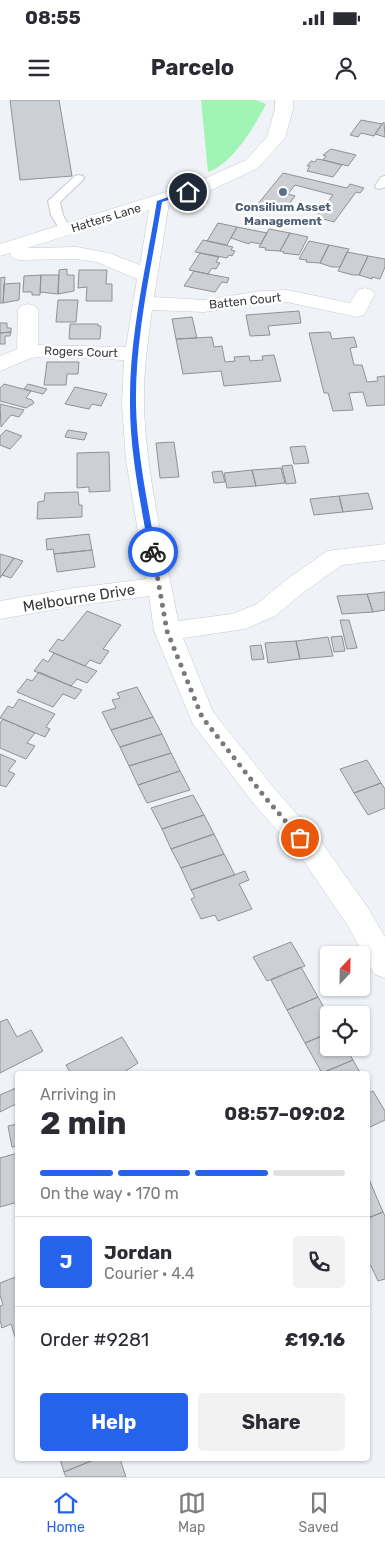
<!DOCTYPE html>
<html lang="en">
<head>
<meta charset="utf-8">
<style>
	:root { --surface:#fff; --page:#f2f2f3; --text:#2b2b33; --muted:#7c7c81; --line:#e1e1e2; --accent:#2563eb }
	body { margin:0; font-family:Rubik,sans-serif; background:var(--page); color:var(--text); height:100vh; display:flex; flex-direction:column; font-size:19px; white-space:nowrap }
	* { box-sizing:border-box; margin:0 }
	p { font-size:16px; color:var(--muted) }
	.icon { flex:none; width:28px; height:28px; fill:none; stroke:currentColor; stroke-width:2; stroke-linecap:round; stroke-linejoin:round }
	.map { position:relative; flex:1; overflow:hidden }
	.drawer { position:absolute; left:15px; top:971px; width:355px; height:390px; display:flex; flex-direction:column; background:var(--surface); border-radius:5px; box-shadow:0 1px 4px #0004 }
	.drawer>* { flex:none }
	.needle { width:32px; rotate:22deg }
	.buttons { position:absolute; left:320px; top:846px; display:grid; gap:10px }
	.buttons a { display:grid; place-items:center; width:50px; height:50px; border-radius:5px; background:var(--surface); box-shadow:0 1px 4px #0004; font-size:25px }
	.pin { position:absolute; display:grid; place-items:center; width:42px; height:42px; color:#fff; margin:-21px; border:2px solid #fff; border-radius:50%; box-shadow:0 1px 5px #0007 }
	.courier { position:absolute; display:grid; place-items:center; width:50px; height:50px; margin:-25px; border:4px solid #2563eb; border-radius:50%; background:#fff; color:#222; box-shadow:0 1px 6px #0007 }
	.head em { font-style:normal; font-weight:700 }
	.head div { display:flex; flex-direction:column-reverse }
	.head { display:flex; align-items:center; justify-content:space-between; height:85px; padding:0 25px }
	h1 { font-size:32px; font-weight:700; line-height:38px }
	.bar { display:grid; grid-template-columns:repeat(4,1fr); gap:8px 5px; align-content:center; height:60px; padding:0 25px }
	.bar i { height:6px; border-radius:4px; background:var(--line) }
	.bar .on { background:var(--accent) }
	.bar p { grid-column:span 4 }
	.line { display:flex; align-items:center; gap:12px; padding:0 25px; border-top:1px solid var(--line) }
	.line div { flex:1 }
	.round { display:grid; place-items:center; flex:none; width:52px; height:52px; border-radius:5px; background:var(--page) }
	.primary-button { display:flex; gap:10px; margin-top:auto; padding:10px 25px }
	.primary-button a { flex:1; height:58px; border-radius:5px; background:var(--accent); color:#fff; font-size:20px; font-weight:700; line-height:58px; text-align:center }
	.primary-button a+a { background:var(--page); color:var(--text) }
	.status { display:flex; justify-content:space-between; align-items:center; height:35px; padding:0 25px; background:var(--surface); direction:ltr }
	.status svg { height:14px; fill:currentColor }
	header { display:flex; justify-content:space-between; align-items:center; height:65px; padding:0 25px; background:var(--surface); font-size:22px; font-weight:700 }
	.tab-bar { display:flex; justify-content:space-around; align-items:center; height:70px; border-top:1px solid var(--line); background:var(--surface); font-size:14px; color:var(--muted) }
	.tab-bar a { display:grid; justify-items:center; gap:2px }
	.tab-bar .on { color:var(--accent) }
	.map>svg:first-child { display:block }
	.green { fill:#a1f5b4 }
	.building { fill:#ccd0d4; stroke:#8f9295 }
	.lines { fill:none; stroke-linecap:round; stroke-linejoin:round }
	.lane-casing { stroke:#c6c9cd; stroke-width:2 }
	.street-casing { stroke:#c6c9cd; stroke-width:1 }
	.lane { fill:#fff; fill-rule:evenodd }
	.street { fill:#fff; fill-rule:evenodd }
	.route { fill:#2563eb }
	.done { stroke:#777a7c; stroke-width:5; stroke-dasharray:0 9 }
	.service-dot { fill:#5c6f8a; stroke:#fff; stroke-width:2 }
	.labels { text-anchor:middle; stroke-width:5; stroke-linejoin:round; paint-order:stroke }
	.far-service-label { font-size:12px; font-weight:bold; fill:#4e5e75; stroke:#fff }
	.far-street-label { font-size:12px; fill:#37393a; stroke:#fff }
	.street-label { font-size:15px; fill:#37393a; stroke:#fff }
</style>
</head>
<body>
<div class="status"><b>08:55</b><svg viewBox="0 0 49 12"><path d="M0 12V9h3v3zM5 12V6h3v6zM10 12V3h3v9zM15 12V0h3v12zM26 1h20v11H26zM47 4h2v5h-2z"/></svg></div>
<header><svg class="icon" aria-label="menu" viewBox="0 0 24 24"><path d="M4 6h16M4 12h16M4 18h16"/></svg>Parcelo<svg class="icon" aria-label="person" viewBox="0 0 24 24"><circle cx="12" cy="8" r="4"/><path d="M4 21q1-7 8-7t8 7"/></svg></header>
<div class="map">
<svg width="385" height="1377" viewBox="0 0 385 1377">
	<rect width="100%" height="100%" fill="#eff3f7"/>
	<path class="green" d="M201,0H256L266,4C255,26 232,64 208,72Z"/>
	<path class="building" d="M10,0H59L72,76L20,80Z
		M361,20L382,24L374,36L361,33L358,37L350,35Z
		M384,22L385,37L375,34L382,24Z
		M331,49L356,55L348,66L323,60L326,56L323,55Z
		M317,59L323,60L342,65L333,77L307,71L310,66H307L311,61L315,62Z
		M283,73L347,88L350,84L364,88L360,93L356,92L334,122L316,117L333,95L295,85L288,94L295,96L284,111L258,104Z
		M218,123L237,127L227,145L207,141Z
		M237,127L267,133L261,144L250,142L249,144L231,138Z
		M269,129L290,133L280,151L265,150L266,148L259,147Z
		M290,133L308,137L299,155L283,153L284,152L280,151Z
		M203,140L233,147L231,150L235,151L232,156L229,155L227,158L195,152Z
		M309,141L329,145L320,163L306,162L307,160L299,159Z
		M329,145L349,149L340,167H332L320,163Z
		M347,152L368,156L359,175H353L338,171Z
		M200,153L219,157L216,162L220,163L216,169L212,168L208,174L189,170Z
		M368,156L385,159V167L380,179L372,177V179L359,175Z
		M67,169V175H74V191L58,194L59,170Z
		M79,170H107L106,184H112V201H86L87,187L78,188Z
		M194,171L208,174L229,178L227,183L222,182L215,192L184,186Z
		M41,175L40,195H32V192H23L24,176Z
		M41,175H59L58,194L40,192Z
		M5,177L3,203H0V178Z
		M20,183L19,200L3,203L4,184Z
		M58,200H78L76,222H56Z
		M299,211L301,223L268,226L270,235L250,236L246,215Z
		M192,217L197,238L176,239L172,219Z
		M0,223H7V228H11V232L0,233Z
		M70,224H98V226H101L100,239H69Z
		M11,232L10,236H5V244H0V233Z
		M330,232L332,239L354,237L357,247L350,248L354,265H362L367,282L378,281L377,277L385,276V305L367,306L363,292L349,293L353,310L333,311L328,293H324L309,233Z
		M212,237L214,247L222,246L225,262L235,261L234,257L249,256L250,261L263,260L262,256L274,255L281,281L224,286L221,271L183,274L176,239Z
		M47,262H79L78,274H67L66,285H44Z
		M4,284L31,291L26,298L32,300L34,303L26,308L0,301V288Z
		M28,284L47,289L43,294L24,289Z
		M75,287L107,294L101,306L92,304L89,309L65,304Z
		M0,304L24,310L19,317L11,315L1,327Z
		M6,330L22,336L10,349L0,345V336Z
		M68,330L87,333L84,340L65,337Z
		M174,342L179,377L160,378L156,343Z
		M305,346L309,363L294,364L290,347Z
		M109,352L110,391L89,392V387L77,388V353Z
		M292,365L296,383L286,384L282,366Z
		M281,368L285,383L256,386L252,370Z
		M252,370L256,386L227,388L224,373Z
		M222,371L225,382L214,383L212,372Z
		M78,392L79,405H82V417L37,419L38,402L44,401L45,393Z
		M368,393L373,409L343,412L339,396Z
		M339,396L343,412L314,415L310,399Z
		M89,434L92,450L54,454L53,449L47,450L46,439Z
		M92,450L95,467L57,472L54,454Z
		M0,454L14,458L0,478Z
		M14,458L23,461L11,478L2,475Z
		M385,492V510L373,512L367,494Z
		M367,494L373,512L342,514L337,496Z
		M87,511L121,525L103,549L109,551L100,564L90,560L85,566L49,551L58,539L63,541Z
		M340,520H349L357,548L347,549Z
		M342,536L345,551L334,552L331,537Z
		M328,537L333,556L300,559L296,541Z
		M296,541L300,559L268,563L265,543Z
		M261,545L264,559L252,560L250,546Z
		M54,553L85,566L97,571L87,583L77,579L71,586L34,571L43,559L48,562Z
		M39,572L71,586L82,590L75,599L63,594L53,607L17,592L27,579L32,581Z
		M137,587L153,617L111,630L102,612L116,608L112,600L120,598L117,593Z
		M19,599L55,614L46,627L50,629L45,637L0,618L8,606L13,608Z
		M153,617L162,634L120,647L111,630Z
		M3,619L35,633L27,643L35,646L26,659L0,648V623Z
		M162,634L171,653L129,666L120,647Z
		M171,653L180,671L138,685L129,666Z
		M0,654L16,661L8,671L15,674L6,687L0,685Z
		M367,660L381,683L354,693L340,669Z
		M180,671L190,690L147,703L138,685Z
		M381,683L385,689V708L368,715L354,693Z
		M193,695L204,715L162,729L151,708Z
		M204,715L214,734L171,749L162,729Z
		M214,734L224,754L181,768L171,749Z
		M224,754L235,775L191,790L181,768Z
		M245,771L249,780L239,784L252,809L218,821L215,815L201,819L191,799L195,797L191,790Z
		M291,842L305,866L267,881L253,857Z
		M301,867L318,897L287,910L271,880Z
		M318,897L329,916V933L305,943L287,910Z
		M7,919L17,937L31,930L43,951L0,973V922Z
		M329,933V948H346L353,960L322,973L305,943Z
		M122,937L138,963L121,974H71L66,965Z
		M353,960L361,974L322,973Z
		M18,987V1003L0,1012V995Z
		M373,991L385,1011V1020L368,1028V993Z
		M18,1024V1046L12,1047L8,1026Z
		M18,1053V1102L0,1107V1058Z
		M368,1077L383,1112L368,1118Z
		M383,1112L385,1116V1179L378,1181L371,1166L368,1167V1118Z
		M18,1176V1243H17L11,1224L2,1228L0,1220V1206L3,1205L0,1195V1183Z
		M60,1359H96L64,1372Z
		M96,1359H120L126,1377H66L64,1372Z"/>
	<g class="lines">
		<g class="lane-casing">
			<path id="lane" d="M79,75L83,76L84,78L83,80L60,102L63,115L71,130L69,132H61L51,115L48,101L75,76Z
				M385,76V87L380,89L376,88L375,86L381,77Z"/>
		</g>
		<g class="street-casing">
			<path id="street" d="M275,0H293V9L285,38L258,68L209,91L169,103L154,197L204,200L261,191L287,190L350,203L358,190L365,188L372,190L375,194L364,215L357,217L287,202L261,203L204,212L152,210C148,241 143,273 144,305C146,377 165,450 178,521L232,514L257,504L286,480L327,451L385,444V460L342,465L304,492L275,516L245,529L183,538L213,612L274,688L323,744L368,808L385,837V878L374,874L348,826L303,760L254,704L193,624L154,531L149,496L74,506L0,519V501L74,488L146,479L126,360L122,305L124,260L48,256L31,258L0,271V256L17,249L18,210L21,206L28,204L35,206L38,210V245L126,247L137,179L97,162L77,159L19,160L12,158L10,153L0,156V144L195,83L246,60L267,37L275,9ZM149,110L140,165L109,153L77,147L27,148Z"/>
		</g>
		<use href="#lane" class="lane"/>
		<use href="#street" class="street"/>
	</g>
	<path class="route" d="M188,90L190,93L162,102C151,169 135,237 136,305C137,355 148,403 156,452L153,454L149,452C141,403 130,354 130,305C129,236 146,168 157,101Z"/>
	<g class="lines">
		<path class="done" d="M153,452L167,531L202,617L264,696L300,738"/>
	</g>
	<circle class="service-dot" cx="283" cy="92" r="5"/>
	<g class="labels">
		<g class="far-service-label">
			<text x="283" y="111">Consilium Asset<tspan x="283" dy="14">Management</tspan></text>
		</g>
		<g class="far-street-label">
			<text transform="translate(106 118) rotate(-17)" y="4">Hatters Lane</text>
			<text transform="translate(245 201) rotate(-6)" y="4">Batten Court</text>
			<text transform="translate(81 252) rotate(2)" y="4">Rogers Court</text>
		</g>
		<g class="street-label">
			<text transform="translate(79 498) rotate(-9)" y="5">Melbourne Drive</text>
		</g>
	</g>
</svg>
<div class="buttons">
<a><svg class="needle" viewBox="-14 -14 28 28"><path d="M0-13l5 13h-10z" fill="#e53935"/><path d="M0 13l5-13h-10z" fill="#7c7c81"/></svg></a>
<a><svg class="icon" aria-label="locate" viewBox="0 0 24 24"><circle cx="12" cy="12" r="6"/><path d="M12 2v4M12 18v4M2 12h4M18 12h4"/></svg></a>
</div>
<div class="pin" style="left:300px;top:738px;background:#ea580c"><svg class="icon" aria-label="bag" viewBox="0 0 24 24"><path d="M5 8h14l-1 12H6zM9 8a3 3 0 0 1 6 0"/></svg></div>
<div class="pin" style="left:188px;top:92px;background:#1f2937"><svg class="icon" aria-label="home" viewBox="0 0 24 24"><path d="M3 11l9-7 9 7M6 9v11h12V9"/></svg></div>
<div class="courier" style="left:153px;top:452px"><svg class="icon" aria-label="bike" viewBox="0 0 24 24"><circle cx="6" cy="16" r="4"/><circle cx="18" cy="16" r="4"/><path d="M6 16l4-8h5l3 8M10 8l3 8H6M13 5h3"/></svg></div>
<section class="drawer">
<div class="head"><div><h1>2 min</h1><p>Arriving in</p></div><em>08:57–09:02</em></div>
<div class="bar"><i class="on"></i><i class="on"></i><i class="on"></i><i></i><p>On the way · 170 m</p></div>
<div class="line" style="height:90px"><b class="round" style="background:var(--accent);color:#fff">J</b><div><b>Jordan</b><p>Courier · 4.4</p></div><a class="round"><svg class="icon" aria-label="phone" viewBox="0 0 24 24"><path d="M5 4h4l2 5-3 2q2 4 5 5l2-3 5 2v4C11 20 4 13 5 4z"/></svg></a></div>
<div class="line" style="height:65px"><div>Order #9281</div><b>£19.16</b></div>
<div class="primary-button"><a>Help</a><a>Share</a></div>
</section>
</div>
<nav class="tab-bar">
<a class="on"><svg class="icon" aria-label="home" viewBox="0 0 24 24"><path d="M3 11l9-7 9 7M6 9v11h12V9"/></svg>Home</a>
<a><svg class="icon" aria-label="map" viewBox="0 0 24 24"><path d="M3 6l6-2 6 2 6-2v14l-6 2-6-2-6 2zM9 4v14M15 6v14"/></svg>Map</a>
<a><svg class="icon" aria-label="saved" viewBox="0 0 24 24"><path d="M7 4h10v16l-5-4-5 4z"/></svg>Saved</a>
</nav>
</body>
</html>
